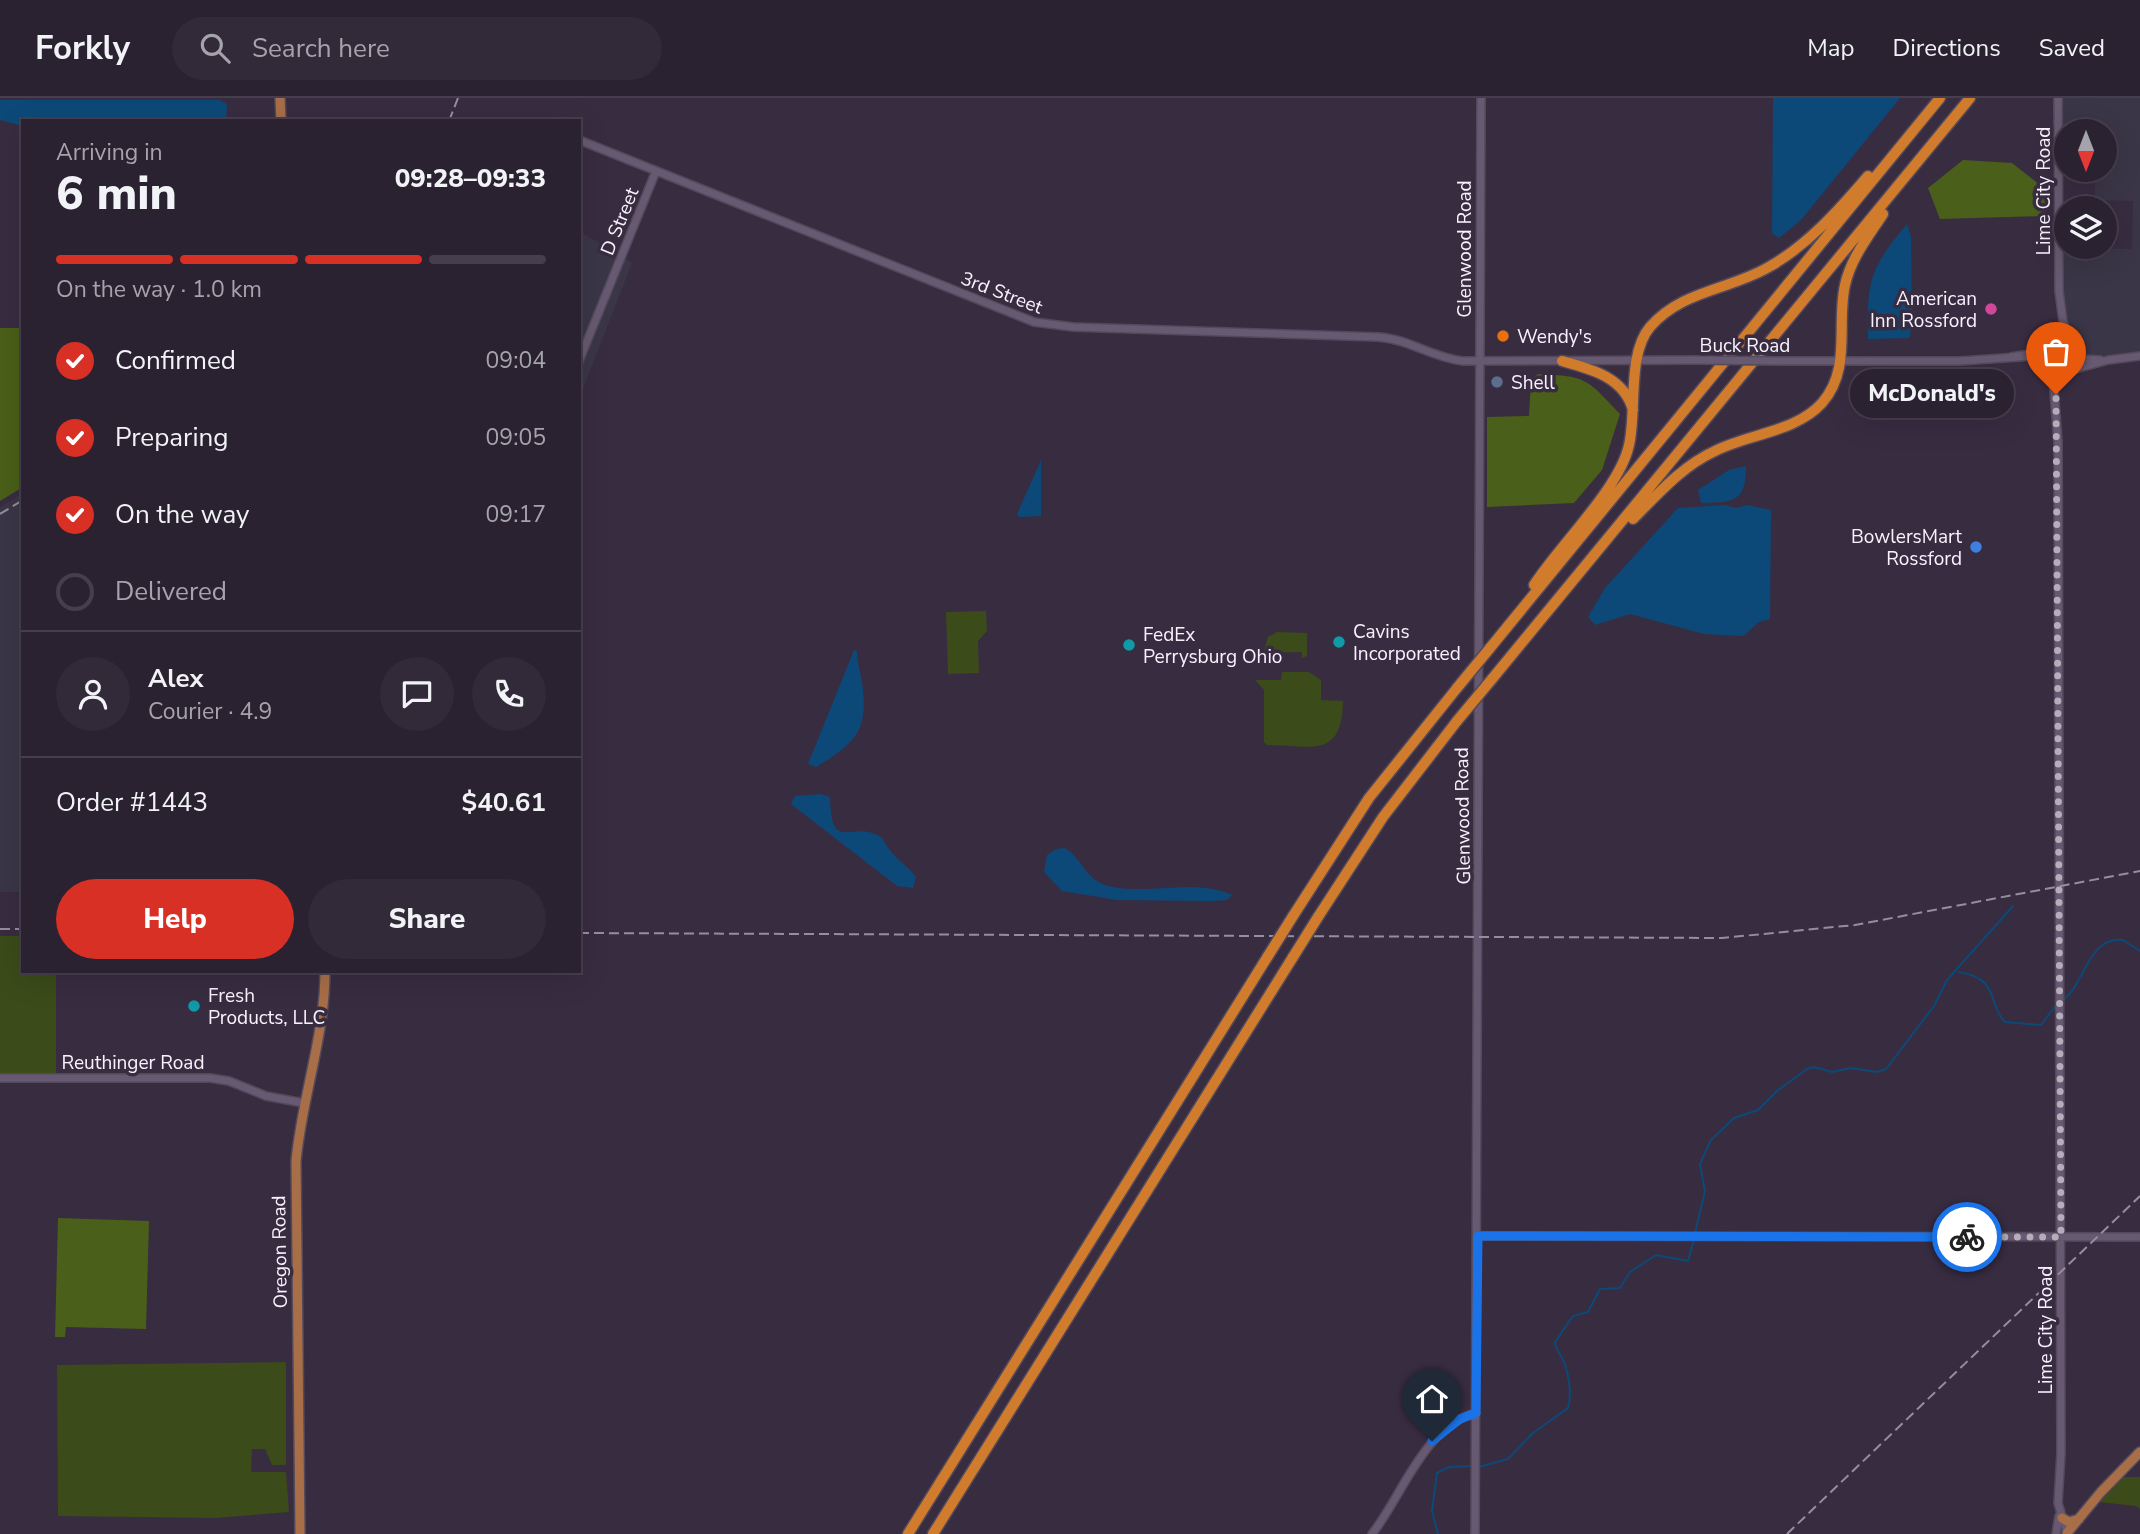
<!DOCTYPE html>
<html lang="en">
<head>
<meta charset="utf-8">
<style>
	:root { --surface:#2a2131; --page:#322939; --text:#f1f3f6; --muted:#a5a3ab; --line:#463e4d; --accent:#d93025 }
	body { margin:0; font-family:"Nunito Sans",sans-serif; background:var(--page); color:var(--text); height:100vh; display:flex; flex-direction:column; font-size:26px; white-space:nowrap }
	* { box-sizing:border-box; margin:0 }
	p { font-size:23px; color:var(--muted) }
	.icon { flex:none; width:38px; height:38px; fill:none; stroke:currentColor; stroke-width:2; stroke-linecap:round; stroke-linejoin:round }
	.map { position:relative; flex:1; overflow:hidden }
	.details { position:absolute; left:21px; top:21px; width:560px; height:854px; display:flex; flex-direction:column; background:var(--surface); border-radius:0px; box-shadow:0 7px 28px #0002,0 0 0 2px var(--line) }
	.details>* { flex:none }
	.needle { width:46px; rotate:180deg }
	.controls { position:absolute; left:2054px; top:21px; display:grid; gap:14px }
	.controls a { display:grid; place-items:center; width:63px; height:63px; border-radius:50%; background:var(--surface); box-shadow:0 7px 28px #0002,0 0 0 2px var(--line); font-size:35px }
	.pin { position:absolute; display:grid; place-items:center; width:60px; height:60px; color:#fff; margin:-72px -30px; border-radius:50% 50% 50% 0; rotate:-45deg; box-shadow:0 0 7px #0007 }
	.pin .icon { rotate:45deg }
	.courier { position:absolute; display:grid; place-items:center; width:70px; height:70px; margin:-35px; border:5px solid #1a73e8; border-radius:50%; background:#fff; color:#222; box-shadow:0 2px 9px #0007 }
	.bubble { position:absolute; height:49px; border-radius:24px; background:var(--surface); box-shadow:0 7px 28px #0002,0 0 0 2px var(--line); font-size:23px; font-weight:800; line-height:49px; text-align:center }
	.summary em { font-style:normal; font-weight:800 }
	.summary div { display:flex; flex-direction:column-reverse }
	.summary { display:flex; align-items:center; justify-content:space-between; height:119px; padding:0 35px }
	h1 { font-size:46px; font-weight:800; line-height:52px }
	.bar { display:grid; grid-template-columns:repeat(4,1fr); gap:10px 7px; align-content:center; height:84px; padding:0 35px }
	.bar i { height:9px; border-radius:5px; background:var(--line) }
	.bar .current { background:var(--accent) }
	.bar p { grid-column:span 4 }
	.line { display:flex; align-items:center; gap:18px; padding:0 35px; border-top:2px solid var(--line) }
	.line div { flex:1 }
	.round { display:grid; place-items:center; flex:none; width:74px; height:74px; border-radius:37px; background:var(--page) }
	ol { padding:0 35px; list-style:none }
	li { display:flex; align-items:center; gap:21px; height:77px }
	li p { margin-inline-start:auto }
	li .icon { padding:7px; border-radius:50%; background:var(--accent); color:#fff; stroke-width:4 }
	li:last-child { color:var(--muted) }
	li i { width:38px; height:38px; border:4px solid var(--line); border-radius:50% }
	.primary-button { display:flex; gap:14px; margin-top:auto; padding:14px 35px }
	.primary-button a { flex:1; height:80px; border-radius:42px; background:var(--accent); color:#fff; font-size:28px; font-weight:800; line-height:80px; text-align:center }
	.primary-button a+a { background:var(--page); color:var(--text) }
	header { display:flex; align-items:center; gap:42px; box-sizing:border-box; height:98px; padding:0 35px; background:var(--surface); border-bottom:2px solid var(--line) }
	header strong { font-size:33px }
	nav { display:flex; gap:38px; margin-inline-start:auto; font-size:24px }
	.search { width:490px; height:63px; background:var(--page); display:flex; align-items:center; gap:18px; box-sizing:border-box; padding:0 24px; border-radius:38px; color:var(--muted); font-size:26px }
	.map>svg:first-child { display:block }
	.education { fill:#3b3647 }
	.green { fill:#3b4b19 }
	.forest { fill:#4a5f19 }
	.water { fill:#0d4978 }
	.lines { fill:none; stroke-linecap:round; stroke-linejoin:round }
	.stream { stroke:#0d4978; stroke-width:2 }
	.minor-casing { stroke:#53495a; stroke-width:10 }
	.major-casing { stroke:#53495a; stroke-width:12 }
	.highway-casing { stroke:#53495a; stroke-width:13 }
	.minor { stroke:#675971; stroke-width:7 }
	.major { stroke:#a76e48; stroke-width:9 }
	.highway { stroke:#d17c2d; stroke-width:10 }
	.rail { stroke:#968d9d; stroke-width:2; stroke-dasharray:10 5; stroke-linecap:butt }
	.minor-bridge-casing { stroke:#53495a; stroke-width:10; stroke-linecap:butt }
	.highway-bridge-casing { stroke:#53495a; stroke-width:13; stroke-linecap:butt }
	.minor-bridge { stroke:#675971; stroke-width:7 }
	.highway-bridge { stroke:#d17c2d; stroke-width:10 }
	.done { stroke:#b5adbb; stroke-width:7; stroke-dasharray:0 12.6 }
	.route { stroke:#1a73e8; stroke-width:9 }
	.hotel-dot { fill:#d1479c; stroke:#382c41; stroke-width:2.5 }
	.food-dot { fill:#e8710a; stroke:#382c41; stroke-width:2.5 }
	.service-dot { fill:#5c6f8a; stroke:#382c41; stroke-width:2.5 }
	.shop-dot { fill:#3f7fe0; stroke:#382c41; stroke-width:2.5 }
	.culture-dot { fill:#0f9aa8; stroke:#382c41; stroke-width:2.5 }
	.labels { text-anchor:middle; stroke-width:7; stroke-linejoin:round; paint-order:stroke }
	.street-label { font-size:19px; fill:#f8f2fd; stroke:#382c41 }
	.poi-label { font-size:19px; fill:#f8f2fd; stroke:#382c41; text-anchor:start }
</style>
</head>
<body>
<header>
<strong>Forkly</strong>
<div class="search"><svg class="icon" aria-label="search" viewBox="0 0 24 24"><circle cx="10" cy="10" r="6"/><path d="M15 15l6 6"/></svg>Search here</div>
<nav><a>Map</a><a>Directions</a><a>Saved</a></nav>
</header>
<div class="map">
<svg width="2140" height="1436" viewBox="0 0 2140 1436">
	<rect width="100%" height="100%" fill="#382c41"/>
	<path class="education" d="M2058,0H2140V261L2060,260L2061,151H2132L2133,103L2095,102V72H2105V33H2067V47H2057Z
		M579,133L632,165L579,301Z
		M23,395V794H0V409Z"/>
	<path class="green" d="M986,513L987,533L978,543L979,575L948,576L946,514Z
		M1277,534L1307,535V558L1302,560V554L1263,555L1268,539Z
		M1282,574H1309L1321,582V602L1343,603C1342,661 1312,648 1267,647L1264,644V592L1255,582H1281Z
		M0,838H23V873H56V976H0Z
		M286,1264V1367H272L265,1351H252L251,1374H286L289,1414L215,1420L58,1418L57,1267Z
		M2123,1379H2140V1411L2136,1408L2099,1404Z"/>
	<path class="forest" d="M1963,62L2012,65L2044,90L2046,118L1940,121L1928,90Z
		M0,230H23V389L0,403Z
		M1538,276C1587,278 1587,281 1620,316L1602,372L1574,405L1487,409V319L1529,318L1531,282Z
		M58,1120L149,1123L146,1231L66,1229L65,1239H55Z"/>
	<path class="water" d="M1773,0H1900L1801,122L1779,140L1772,135Z
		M0,2H219L227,6L226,23H23V28L0,22Z
		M1907,126L1911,139L1912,228L1909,240L1868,241C1867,184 1869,171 1907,126Z
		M1041,362V418L1019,419L1017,416Z
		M1746,368C1746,405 1733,404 1701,405L1698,392L1729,372Z
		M1725,407L1736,410L1747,407L1771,412L1770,521L1759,524L1743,538L1704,536L1630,516L1595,527L1588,519L1605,490L1678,410Z
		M854,552L857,553C857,566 861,574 862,585C869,634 855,645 816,669L808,666Z
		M820,696L830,699C831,757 851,722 879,738C885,741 884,746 889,751C896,761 908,768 916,779L913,790L897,788L791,706L795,698Z
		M1065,750C1083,761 1084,781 1108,788C1147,798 1195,780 1232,797L1227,802L1212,803L1117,802L1062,793L1044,774L1047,757L1056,751Z"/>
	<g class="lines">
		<path class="stream" d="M1959,874C2001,881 1987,906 2005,924L2041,927L2056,907
			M2063,902C2085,886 2088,838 2123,842L2140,853
			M1695,1135L1705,1093L1700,1066L1711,1042L1734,1020L1758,1012L1777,993L1807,971L1814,969L1832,974L1850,970L1877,974L1886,971L1934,908L1947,882L2013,808
			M1479,1369L1508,1361L1533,1335L1568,1310C1572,1298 1569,1277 1564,1264C1561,1256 1556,1253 1555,1244L1573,1218L1588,1214L1600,1191L1620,1190L1630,1174L1656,1157L1688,1163L1694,1141
			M1438,1436L1432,1413L1437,1375L1449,1369L1473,1368"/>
		<g class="minor-casing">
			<path id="minor" d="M2058,0L2059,193L2063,223L2072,251
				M579,42L1034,224L1073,229L1378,239C1409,241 1433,260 1463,263L1696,262
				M2051 262a13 13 0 1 1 26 0a13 13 0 1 1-26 0Z
				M2076,256L2085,261L2100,262
				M2011,259L2055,252
				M579,263L656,73
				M1783,263H1960L2033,258L2052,265
				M2052,267L2058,344L2061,1355L2058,1405L2067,1435
				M2072,272L2108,262L2140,258
				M0,980H210L229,983L266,998L304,1005
				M1477,1138L2140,1139
				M1372,1436C1402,1398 1425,1327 1476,1315
				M1475,1436L1481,0
				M2056,1436L2059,1418"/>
		</g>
		<g class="major-casing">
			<path id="major" d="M280,0L281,23
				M2062,1420L2069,1424L2079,1421
				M2067,1435L2101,1394L2140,1354
				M300,1436L296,1063C302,999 325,938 325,873"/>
		</g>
		<g class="highway-casing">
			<path id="highway" d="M1562,263C1591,271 1624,279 1633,312
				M1633,421C1658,396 1682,368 1715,353C1748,336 1796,334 1822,305C1852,271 1836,227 1845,187C1851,160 1868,139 1883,116
				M1534,487C1559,448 1620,390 1629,347C1637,313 1627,256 1650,229C1681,193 1728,192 1767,170C1807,148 1839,112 1868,78
				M1490,550L1940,0
				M1492,581L1970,0
				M1293,818L1369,700L1457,590
				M1318,819L1383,719L1457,623
				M908,1436L1268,858
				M933,1436L1293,859"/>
		</g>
		<use href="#minor" class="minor"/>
		<use href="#major" class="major"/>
		<use href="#highway" class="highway"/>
		<path class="rail" d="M449,23L458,0
			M0,416L23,402
			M0,831H23
			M579,835L1722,840L1855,827L2140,773
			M1787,1436L2140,1098"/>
		<g class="minor-bridge-casing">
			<path id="minor-bridge" d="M1696,262L1783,263"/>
		</g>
		<g class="highway-bridge-casing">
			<path id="highway-bridge" d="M1457,590L1490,550
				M1457,623L1492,581
				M1268,858L1293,818
				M1293,859L1318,819"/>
		</g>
		<use href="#minor-bridge" class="minor-bridge"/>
		<use href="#highway-bridge" class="highway-bridge"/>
	</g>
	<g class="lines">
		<path class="done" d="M1967,1139H2061L2056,296"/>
		<path class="route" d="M1432,1343L1460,1321L1476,1315L1478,1138L1967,1139"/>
	</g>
	<circle class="hotel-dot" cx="1991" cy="211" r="7"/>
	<circle class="food-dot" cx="1503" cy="238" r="7"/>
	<circle class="service-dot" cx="1497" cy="284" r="7"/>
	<circle class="shop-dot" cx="1976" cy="449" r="7"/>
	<g class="culture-dot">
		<circle cx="1339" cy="544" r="7"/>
		<circle cx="1129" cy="547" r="7"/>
		<circle cx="194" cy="908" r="7"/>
	</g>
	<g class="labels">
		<g class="street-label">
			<text transform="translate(2043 93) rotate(-90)" y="7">Lime City Road</text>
			<text transform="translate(619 123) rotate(-68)" y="7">D Street</text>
			<text transform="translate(1464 151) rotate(-90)" y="7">Glenwood Road</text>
			<text transform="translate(1002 194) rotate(21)" y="7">3rd Street</text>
			<text x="1745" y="254">Buck Road</text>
			<text transform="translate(1462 718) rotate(-91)" y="7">Glenwood Road</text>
			<text x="133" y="971">Reuthinger Road</text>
			<text transform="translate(279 1154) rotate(-91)" y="7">Oregon Road</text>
			<text transform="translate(2045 1232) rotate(-90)" y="7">Lime City Road</text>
		</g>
		<g class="poi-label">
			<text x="1977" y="207" text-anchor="end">American<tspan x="1977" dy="22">Inn Rossford</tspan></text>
			<text x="1517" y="245">Wendy's</text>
			<text x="1511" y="291">Shell</text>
			<text x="1962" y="445" text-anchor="end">BowlersMart<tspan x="1962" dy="22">Rossford</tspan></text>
			<text x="1353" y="540">Cavins<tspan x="1353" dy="22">Incorporated</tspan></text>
			<text x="1143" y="543">FedEx<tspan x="1143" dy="22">Perrysburg Ohio</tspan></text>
			<text x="208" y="904">Fresh<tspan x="208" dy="22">Products, LLC</tspan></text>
		</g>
	</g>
</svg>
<div class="controls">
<a><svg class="needle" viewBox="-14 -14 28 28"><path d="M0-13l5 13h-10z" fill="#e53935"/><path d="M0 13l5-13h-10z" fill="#a5a3ab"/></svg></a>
<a><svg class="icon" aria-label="layers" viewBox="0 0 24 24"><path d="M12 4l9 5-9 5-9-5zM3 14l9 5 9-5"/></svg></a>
</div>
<div class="pin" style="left:2056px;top:296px;background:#ea580c"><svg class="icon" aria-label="bag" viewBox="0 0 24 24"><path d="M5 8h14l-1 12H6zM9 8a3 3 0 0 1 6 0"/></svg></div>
<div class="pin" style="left:1432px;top:1343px;background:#1f2937"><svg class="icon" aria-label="home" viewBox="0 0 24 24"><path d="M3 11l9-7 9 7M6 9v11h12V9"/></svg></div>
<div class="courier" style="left:1967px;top:1139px"><svg class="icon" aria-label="bike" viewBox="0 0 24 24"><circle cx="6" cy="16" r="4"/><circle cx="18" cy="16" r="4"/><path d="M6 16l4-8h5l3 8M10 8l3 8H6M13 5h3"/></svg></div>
<div class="bubble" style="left:1850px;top:271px;width:164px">McDonald's</div>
<section class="details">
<div class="summary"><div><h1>6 min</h1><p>Arriving in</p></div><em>09:28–09:33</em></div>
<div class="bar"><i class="current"></i><i class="current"></i><i class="current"></i><i></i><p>On the way · 1.0 km</p></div>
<ol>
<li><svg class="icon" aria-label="check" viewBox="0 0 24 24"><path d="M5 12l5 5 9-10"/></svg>Confirmed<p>09:04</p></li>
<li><svg class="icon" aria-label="check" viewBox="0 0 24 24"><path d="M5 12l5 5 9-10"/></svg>Preparing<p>09:05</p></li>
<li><svg class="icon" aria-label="check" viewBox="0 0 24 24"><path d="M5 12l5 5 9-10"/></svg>On the way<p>09:17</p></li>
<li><i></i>Delivered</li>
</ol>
<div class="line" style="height:126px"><a class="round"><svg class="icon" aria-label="person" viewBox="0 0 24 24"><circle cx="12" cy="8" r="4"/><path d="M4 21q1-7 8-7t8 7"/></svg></a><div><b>Alex</b><p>Courier · 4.9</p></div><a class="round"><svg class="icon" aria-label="chat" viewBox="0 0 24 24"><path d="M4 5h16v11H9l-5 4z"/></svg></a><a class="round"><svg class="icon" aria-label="phone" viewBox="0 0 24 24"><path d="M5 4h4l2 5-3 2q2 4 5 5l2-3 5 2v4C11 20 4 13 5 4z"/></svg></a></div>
<div class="line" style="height:91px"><div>Order #1443</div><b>$40.61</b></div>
<div class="primary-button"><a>Help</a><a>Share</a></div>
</section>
</div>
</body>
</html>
